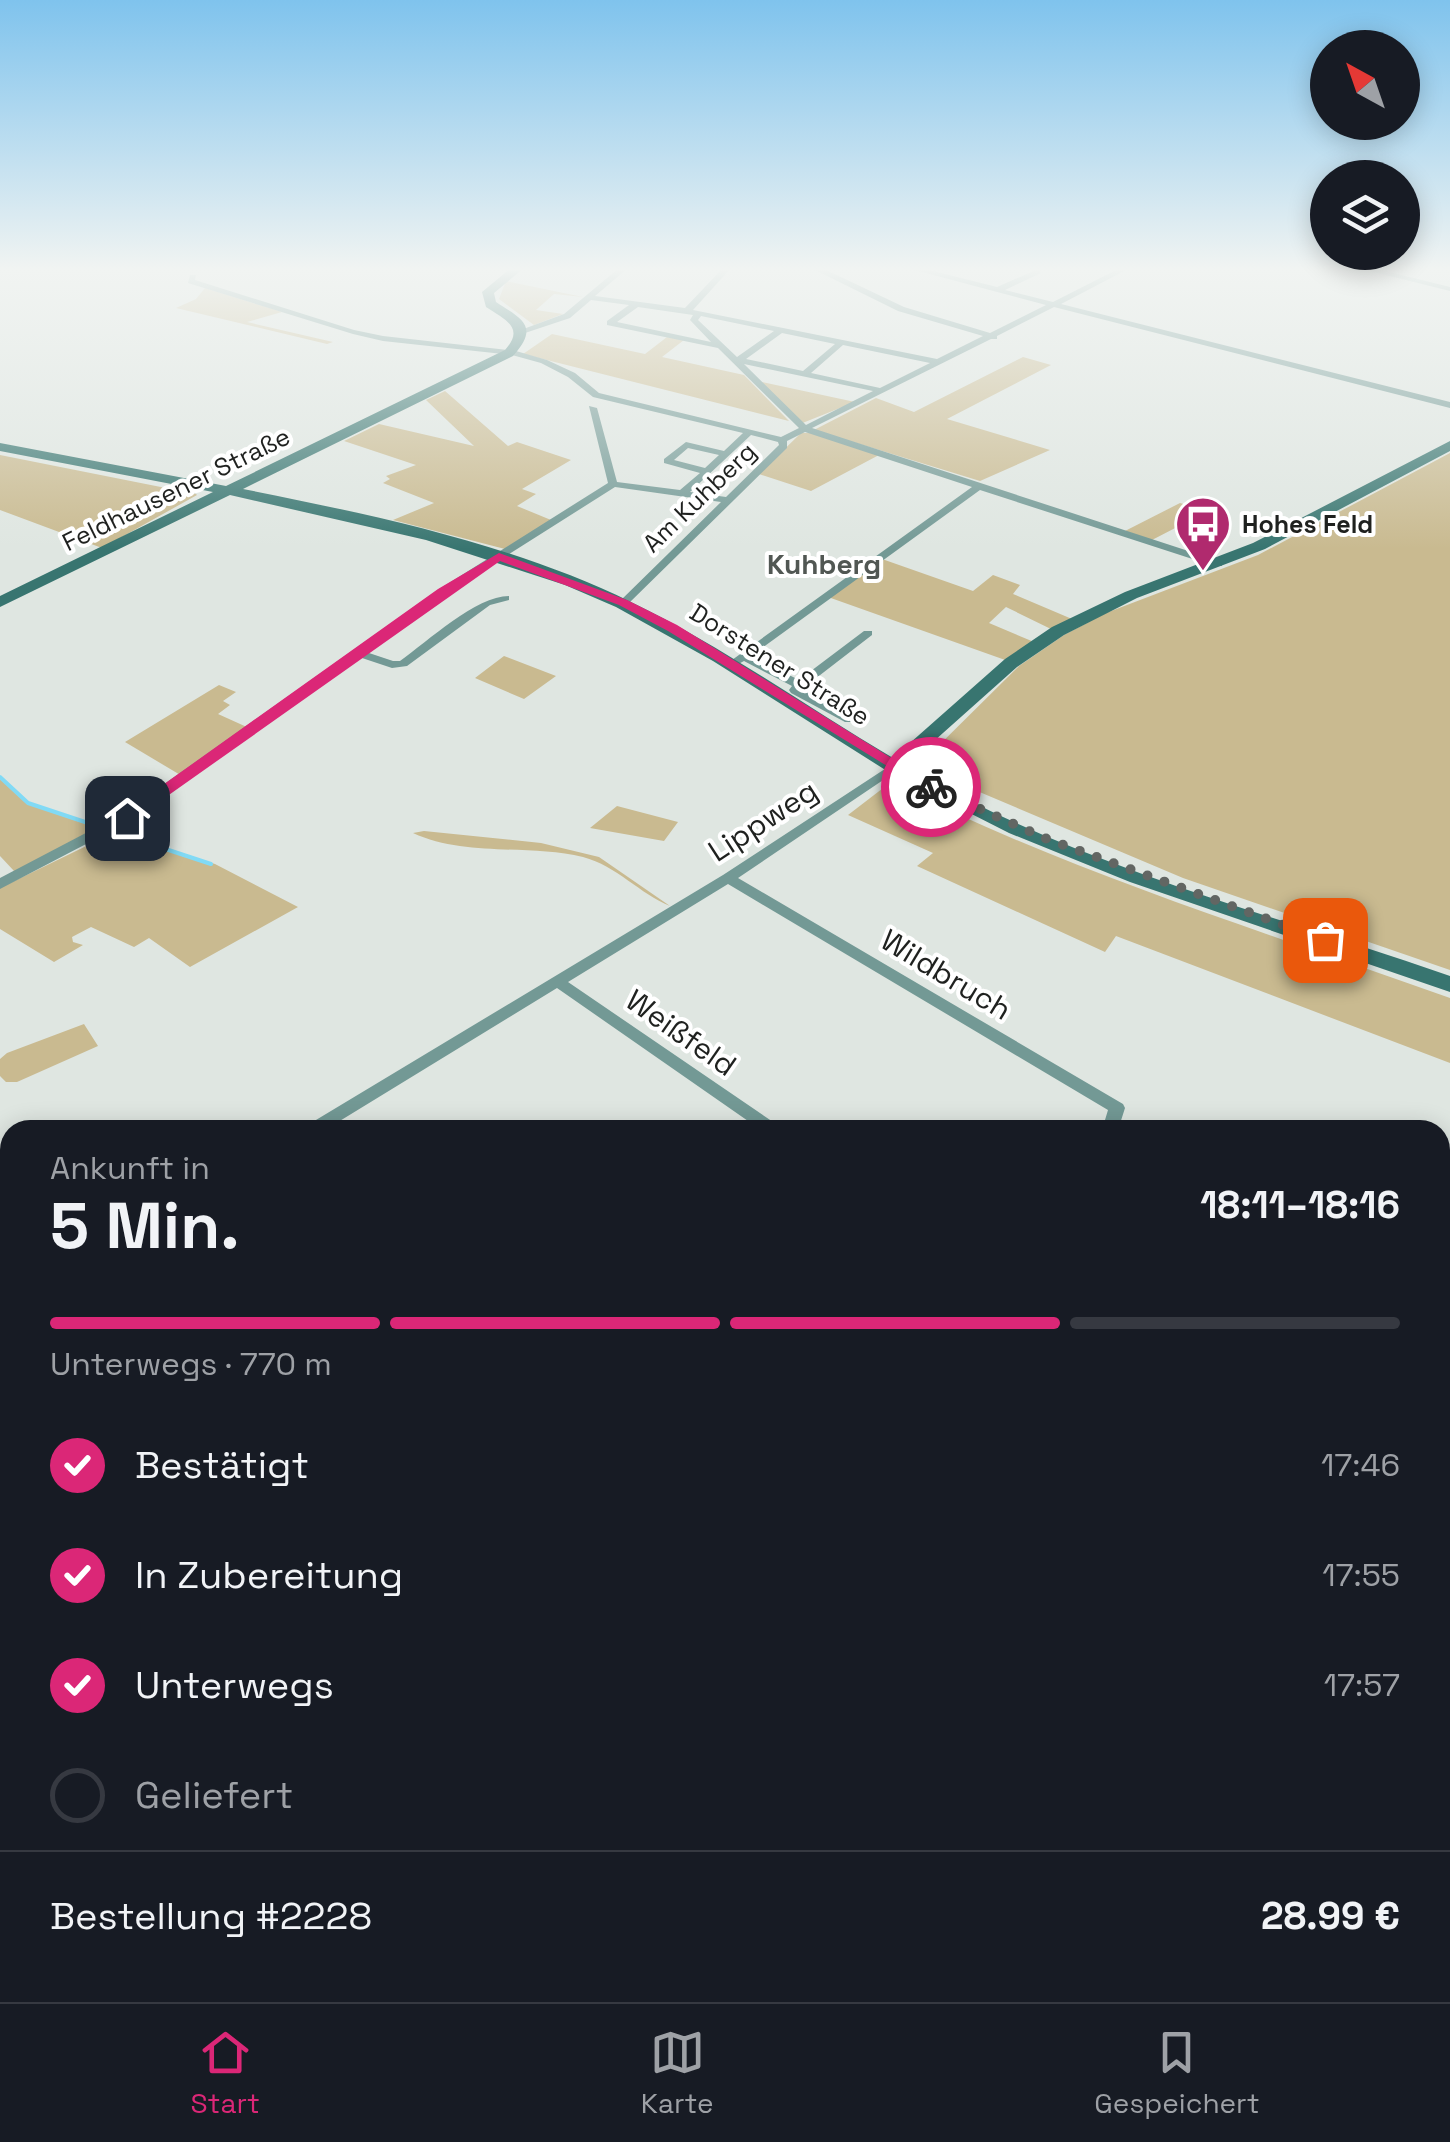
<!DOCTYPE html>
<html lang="de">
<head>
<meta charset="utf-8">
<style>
	:root { --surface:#171b24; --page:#242831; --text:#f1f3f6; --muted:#9ea1a6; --line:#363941; --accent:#db2777 }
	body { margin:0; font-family:"Space Grotesk",sans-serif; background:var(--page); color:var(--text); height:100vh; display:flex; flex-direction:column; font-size:38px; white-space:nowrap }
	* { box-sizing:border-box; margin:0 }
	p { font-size:32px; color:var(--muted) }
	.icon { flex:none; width:55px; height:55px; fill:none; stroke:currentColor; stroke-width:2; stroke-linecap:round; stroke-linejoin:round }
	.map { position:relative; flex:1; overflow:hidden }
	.sheet { position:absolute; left:0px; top:1120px; width:1450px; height:882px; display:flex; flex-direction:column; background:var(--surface); border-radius:30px 30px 0 0; box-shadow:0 5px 25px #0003 }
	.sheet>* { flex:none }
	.needle { width:65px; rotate:320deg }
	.buttons { position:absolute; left:1310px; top:30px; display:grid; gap:20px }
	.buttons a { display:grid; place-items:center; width:110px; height:110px; border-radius:50%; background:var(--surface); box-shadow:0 5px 25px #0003; font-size:50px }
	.pin { position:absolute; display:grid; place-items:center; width:85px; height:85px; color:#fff; margin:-42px; border-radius:20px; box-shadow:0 5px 15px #0006 }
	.courier { position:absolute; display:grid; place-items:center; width:100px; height:100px; margin:-50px; border:8px solid #db2777; border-radius:50%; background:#fff; color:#222; box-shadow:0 2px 12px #0007 }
	.summary em { font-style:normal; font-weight:700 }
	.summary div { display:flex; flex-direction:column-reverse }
	.summary { display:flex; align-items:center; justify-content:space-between; height:170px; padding:0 50px }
	h1 { font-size:65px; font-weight:700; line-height:75px }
	.bar { display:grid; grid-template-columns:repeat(4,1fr); gap:15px 10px; align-content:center; height:120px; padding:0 50px }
	.bar i { height:12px; border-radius:8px; background:var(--line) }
	.bar .selected { background:var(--accent) }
	.bar p { grid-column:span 4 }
	.line { display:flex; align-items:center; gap:25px; padding:0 50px; border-top:2px solid var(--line) }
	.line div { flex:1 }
	ol { padding:0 50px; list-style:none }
	li { display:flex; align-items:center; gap:30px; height:110px }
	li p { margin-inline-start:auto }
	li .icon { padding:10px; border-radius:50%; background:var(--accent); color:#fff; stroke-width:4 }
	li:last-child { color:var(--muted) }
	li i { width:55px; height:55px; border:5px solid var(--line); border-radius:50% }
	.dock { display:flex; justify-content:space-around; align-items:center; height:140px; border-top:2px solid var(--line); background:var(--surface); font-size:28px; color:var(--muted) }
	.dock a { display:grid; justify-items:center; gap:5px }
	.dock .selected { color:var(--accent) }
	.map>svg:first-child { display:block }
	.green { fill:#c9ba90 }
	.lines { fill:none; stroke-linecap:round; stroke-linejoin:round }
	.stream-far1 { stroke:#81daf5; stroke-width:2.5 }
	.stream { stroke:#81daf5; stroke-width:4 }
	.street { fill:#739995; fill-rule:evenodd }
	.secondary { fill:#387570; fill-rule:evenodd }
	.route { fill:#db2777 }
	.done { stroke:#626663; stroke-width:10; stroke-dasharray:0 18 }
	.labels { text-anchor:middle; stroke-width:8; stroke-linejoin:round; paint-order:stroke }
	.far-street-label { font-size:25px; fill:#1f211f; stroke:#fff }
	.far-poi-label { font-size:25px; font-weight:bold; fill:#1f211f; stroke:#fff; text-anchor:start }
	.far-neighbourhood-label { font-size:28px; font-weight:bold; fill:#515753; stroke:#fff }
	.street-label { font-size:30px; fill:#1f211f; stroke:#fff }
</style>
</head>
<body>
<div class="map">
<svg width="1450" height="2002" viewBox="0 0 1450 2002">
	<rect width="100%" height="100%" fill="#dfe6e1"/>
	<path class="green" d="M506,281L583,297L554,294L536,310L563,314L534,325L499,299Z
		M205,288L282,312L247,322L333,342L327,344L176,308L196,299Z
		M552,334L645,354L667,337L684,340L662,357L744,375L789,421L523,354Z
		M1023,357L1051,365L947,419L1050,450L980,481L814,430L876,398L914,412Z
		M757,381L855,402L800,424Z
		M445,391L508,446L517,442L571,460L522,489L536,494L517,506L551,520L505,549L393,520L434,503L383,483L390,479L386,476L416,465L344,441L379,424L474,446L426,400Z
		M801,433H812L879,455L811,491L759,474Z
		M1450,453V970L1183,878L918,766L1019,666L1064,635L1106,613L1258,555Z
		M0,455L196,494L197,495L102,548L0,510Z
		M1180,503L1208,511L1152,540L1125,531Z
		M882,559L973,591L993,575L1020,585L1013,594L1072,619L1053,630L1006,607L989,623L1034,642L1008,661L828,597Z
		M504,656L556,676L524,699L475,678Z
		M219,685L236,692L223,701L230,705L218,714L249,728L182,776L125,742Z
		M0,779L27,804L98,828L15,872L0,856Z
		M891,782C1068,872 1263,931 1450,998V1063L1116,936L1105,952L917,866L933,853L848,815Z
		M617,806L678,822L664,841L590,828Z
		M424,831L541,843L599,857L670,906C640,894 617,866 583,857C529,844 464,857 413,833Z
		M113,833L215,864L298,907L190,967L149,938L134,947L91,927L72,937L73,942L83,945L54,962L0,929V888Z
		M84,1024L98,1046L17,1082H6L0,1076V1059L7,1053Z
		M0,1422L10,1434V1720L0,1727Z
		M27,1992H493V1993L492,2002H24Z"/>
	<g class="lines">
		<path class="stream-far1" d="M61,268L74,269"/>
		<path class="stream" d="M0,777L28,803L100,827
			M114,832L211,864"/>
		<path class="street" d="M619,268H628L595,296L685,308L723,268H731L693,310L937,359L983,336L898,311L811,268H822L904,307L990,333L1046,305L907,268H921L997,287L1038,269L1041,273L1005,290L1053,302L1120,268H1130L1061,304L1450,402V408L1054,307L997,336V339H991L812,428L1222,562V566H1214L980,490L751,656L799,680L864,631H872V635L802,689L855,719L853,722H845L791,693L789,690L792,686L744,661L731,668L725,665L972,487L805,432L787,441V448L627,605L623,606L618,603L721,502L615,487L446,594L366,652L393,661H400C428,641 476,596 509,596V600L490,605L407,666L392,668L359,657L132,820L0,889V878L122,814L438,590L608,483L589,406L597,408L617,482L680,490L700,473L664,463V459L686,442L724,451L743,433L593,397L568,377L541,363L512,355L383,341L353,334L188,283L190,275H196L195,280L354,330L383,336L516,351L547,360L575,373L599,393L781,437L799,428L718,348L607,325V321L629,305L591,300L570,318L525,333L518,331L564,314ZM638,307L693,315L690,320L711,342L617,322ZM701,316L774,331L737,357L698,320ZM782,333L835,344L803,371L746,359ZM843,345L930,363L880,388L811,373ZM744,364L873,391L806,425ZM751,435L778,442L779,445L726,497L690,492ZM688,448L719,455L705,468L674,460Z
			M1358,268H1373L1450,287V291Z
			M894,763L898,764V770L738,878L1123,1104L1125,1108L1118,1130H1102L1108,1110L728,884L568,982L779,1126L781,1130H761L557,988L325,1130H304L306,1126L723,875Z
			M1450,1284V1308L1446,1314L1440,1317C1440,1304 1436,1289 1450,1284Z
			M10,1292V1309L0,1313V1296Z
			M1440,1537L1450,1542V1564L1440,1559Z
			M0,1860L8,1864L10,1867V1911L2,1907L0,1904Z
			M10,1931V1956L0,1960V1935Z
			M598,1992H663L669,2002H604Z
			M1026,1992H1052L1048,2002H1022Z"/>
		<path class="secondary" d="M511,268H524L494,293L496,302C522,319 540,326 513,356L243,489C373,515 510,543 631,602C722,646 805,706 893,758L1005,659L1052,627L1125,592L1253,543L1450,441V451L1265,549L1137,598L1064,635L1017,667L906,766C1073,865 1268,913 1450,976V992L1130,882L1009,833L887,771L713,661L616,607L565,585L426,540L230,495L0,607V596L213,492L0,451V443L226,486L505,350C525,328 506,320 486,307L482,292Z"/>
	</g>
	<linearGradient id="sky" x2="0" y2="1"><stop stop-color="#7fc3ed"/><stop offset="0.49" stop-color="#f1f4f2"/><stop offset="1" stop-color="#f1f4f2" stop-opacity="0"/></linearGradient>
	<rect width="1450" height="549" fill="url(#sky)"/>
	<path class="route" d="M499,553L627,600L677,625L938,787L926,790L668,631L619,605L500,561L132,821H122V814L438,589Z"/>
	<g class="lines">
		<path class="done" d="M931,787L1047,839L1325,940"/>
	</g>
	<defs>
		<g id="bus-pin" transform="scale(2.875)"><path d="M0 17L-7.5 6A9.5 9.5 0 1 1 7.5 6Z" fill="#b02a6e" stroke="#fff"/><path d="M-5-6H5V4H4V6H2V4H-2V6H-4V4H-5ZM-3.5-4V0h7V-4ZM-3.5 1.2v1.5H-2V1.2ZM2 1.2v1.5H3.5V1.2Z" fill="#fff"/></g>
	</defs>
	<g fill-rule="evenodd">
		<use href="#bus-pin" x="1203" y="524"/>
	</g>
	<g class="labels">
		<g class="far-street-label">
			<text transform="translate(176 489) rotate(-26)" y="9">Feldhausener Straße</text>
			<text transform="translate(699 497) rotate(-44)" y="9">Am Kuhberg</text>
			<text transform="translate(780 664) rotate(32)" y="9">Dorstener Straße</text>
		</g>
		<g class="far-poi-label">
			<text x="1242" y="533">Hohes Feld</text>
		</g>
		<g class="far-neighbourhood-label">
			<text x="824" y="574">Kuhberg</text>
		</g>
		<g class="street-label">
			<text transform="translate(763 821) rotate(-33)" y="10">Lippweg</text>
			<text transform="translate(946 975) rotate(31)" y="10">Wildbruch</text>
			<text transform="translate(681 1033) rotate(35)" y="10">Weißfeld</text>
		</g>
	</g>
</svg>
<div class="buttons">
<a><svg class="needle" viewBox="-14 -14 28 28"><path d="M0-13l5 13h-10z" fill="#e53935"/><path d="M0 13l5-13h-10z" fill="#9ea1a6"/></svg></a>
<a><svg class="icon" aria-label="layers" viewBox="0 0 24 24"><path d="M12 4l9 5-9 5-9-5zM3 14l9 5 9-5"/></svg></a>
</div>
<div class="pin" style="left:1325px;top:940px;background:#ea580c"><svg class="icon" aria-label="bag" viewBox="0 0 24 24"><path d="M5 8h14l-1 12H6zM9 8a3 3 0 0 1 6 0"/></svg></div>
<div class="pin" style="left:127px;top:818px;background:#1f2937"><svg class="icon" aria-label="home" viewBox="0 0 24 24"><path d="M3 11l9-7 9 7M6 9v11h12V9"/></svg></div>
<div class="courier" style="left:931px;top:787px"><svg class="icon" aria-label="bike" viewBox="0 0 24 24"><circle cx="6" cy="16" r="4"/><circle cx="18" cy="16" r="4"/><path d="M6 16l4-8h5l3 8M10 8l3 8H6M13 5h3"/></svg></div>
<section class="sheet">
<div class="summary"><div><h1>5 Min.</h1><p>Ankunft in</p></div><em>18:11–18:16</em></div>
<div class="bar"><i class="selected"></i><i class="selected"></i><i class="selected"></i><i></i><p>Unterwegs · 770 m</p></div>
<ol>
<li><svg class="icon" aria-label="check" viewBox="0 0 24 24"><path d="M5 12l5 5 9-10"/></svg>Bestätigt<p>17:46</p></li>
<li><svg class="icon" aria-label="check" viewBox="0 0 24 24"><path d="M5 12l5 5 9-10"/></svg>In Zubereitung<p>17:55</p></li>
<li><svg class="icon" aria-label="check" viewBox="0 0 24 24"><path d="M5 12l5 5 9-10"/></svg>Unterwegs<p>17:57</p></li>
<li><i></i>Geliefert</li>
</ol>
<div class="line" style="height:130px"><div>Bestellung #2228</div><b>28.99 €</b></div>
</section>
</div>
<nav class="dock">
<a class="selected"><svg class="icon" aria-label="home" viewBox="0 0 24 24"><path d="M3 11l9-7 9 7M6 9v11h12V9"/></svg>Start</a>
<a><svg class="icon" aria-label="map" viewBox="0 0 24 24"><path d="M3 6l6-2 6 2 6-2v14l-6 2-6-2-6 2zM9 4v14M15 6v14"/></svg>Karte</a>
<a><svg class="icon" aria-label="saved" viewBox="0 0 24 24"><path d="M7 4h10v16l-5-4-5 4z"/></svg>Gespeichert</a>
</nav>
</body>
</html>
